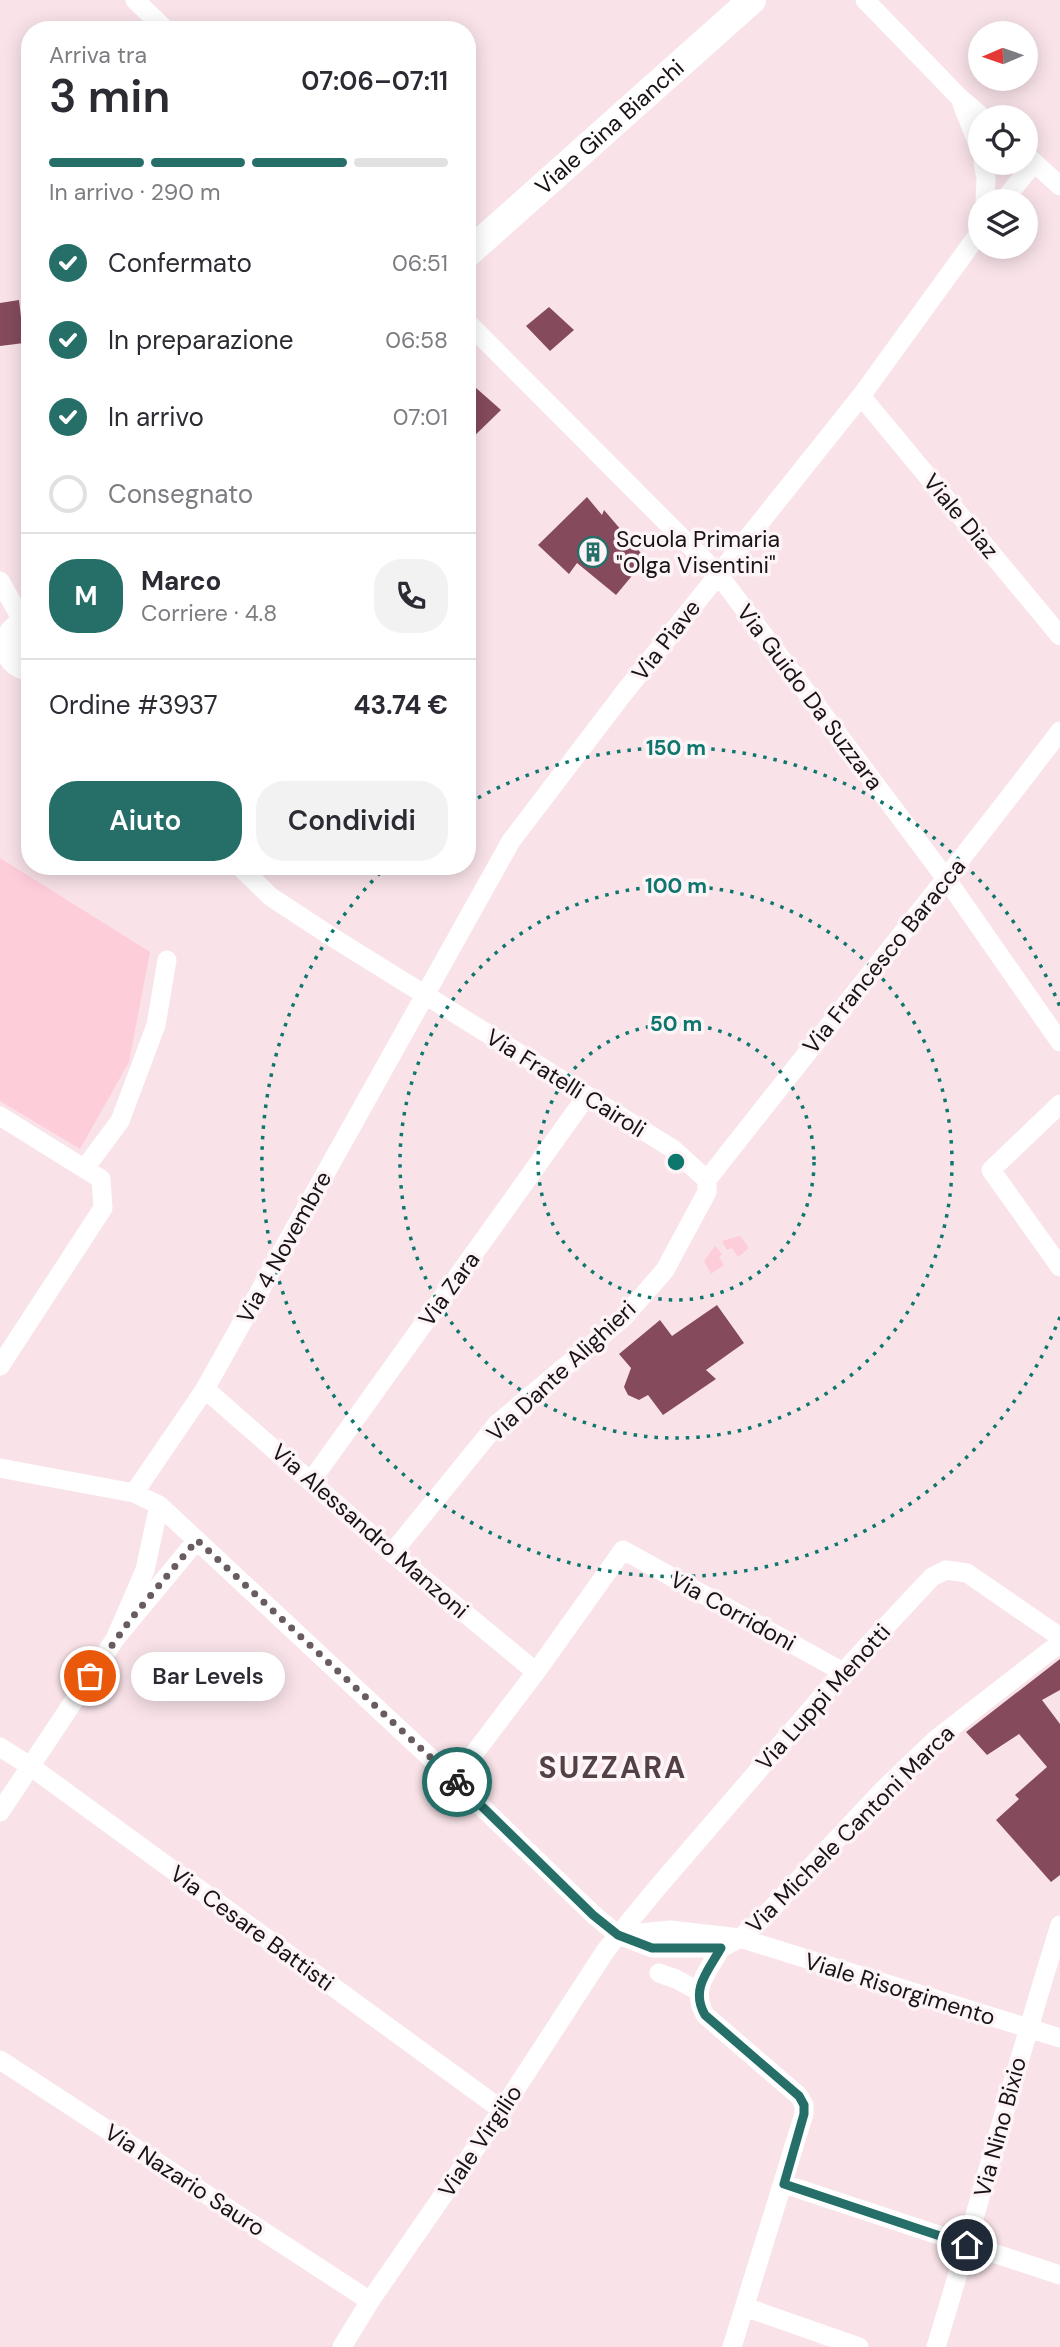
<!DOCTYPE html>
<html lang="it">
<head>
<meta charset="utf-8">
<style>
	:root { --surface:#fff; --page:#f2f2f3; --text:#2b2b33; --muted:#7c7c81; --line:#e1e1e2; --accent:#266f69 }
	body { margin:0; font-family:"DM Sans",sans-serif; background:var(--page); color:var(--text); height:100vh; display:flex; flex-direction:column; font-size:26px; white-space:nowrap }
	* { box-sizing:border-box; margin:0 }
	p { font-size:23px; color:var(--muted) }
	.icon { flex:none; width:38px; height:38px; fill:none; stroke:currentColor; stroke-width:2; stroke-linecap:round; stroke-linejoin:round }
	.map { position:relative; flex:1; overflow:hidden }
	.details { position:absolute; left:21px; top:21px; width:455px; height:854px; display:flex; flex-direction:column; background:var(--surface); border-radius:28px; box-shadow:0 4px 18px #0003 }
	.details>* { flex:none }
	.needle { width:46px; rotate:268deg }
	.fabs { position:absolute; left:968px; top:21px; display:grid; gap:14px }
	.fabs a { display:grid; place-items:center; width:70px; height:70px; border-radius:50%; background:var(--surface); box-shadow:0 4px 18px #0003; font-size:35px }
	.pin { position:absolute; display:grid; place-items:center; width:60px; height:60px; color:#fff; margin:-30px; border:4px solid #fff; border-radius:50%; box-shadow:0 2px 7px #0007 }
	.courier { position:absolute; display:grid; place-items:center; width:70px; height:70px; margin:-35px; border:5px solid #266f69; border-radius:50%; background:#fff; color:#222; box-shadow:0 2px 9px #0007 }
	.bubble { position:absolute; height:49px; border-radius:24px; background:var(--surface); box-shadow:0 4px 18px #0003; font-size:23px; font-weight:600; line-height:49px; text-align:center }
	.head em { font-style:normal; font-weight:600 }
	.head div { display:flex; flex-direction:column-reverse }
	.head { display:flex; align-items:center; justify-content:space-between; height:119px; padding:0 28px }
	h1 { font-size:46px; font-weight:600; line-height:52px }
	.bar { display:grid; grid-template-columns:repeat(4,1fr); gap:10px 7px; align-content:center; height:84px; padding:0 28px }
	.bar i { height:9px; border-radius:5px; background:var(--line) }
	.bar .on { background:var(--accent) }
	.bar p { grid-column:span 4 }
	.line { display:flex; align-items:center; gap:18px; padding:0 28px; border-top:2px solid var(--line) }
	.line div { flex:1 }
	.round { display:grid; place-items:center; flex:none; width:74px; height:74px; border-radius:28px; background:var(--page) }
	ol { padding:0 28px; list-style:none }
	li { display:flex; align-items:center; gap:21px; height:77px }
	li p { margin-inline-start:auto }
	li .icon { padding:7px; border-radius:50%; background:var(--accent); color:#fff; stroke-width:4 }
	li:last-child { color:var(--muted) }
	li i { width:38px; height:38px; border:4px solid var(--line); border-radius:50% }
	.cta { display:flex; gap:14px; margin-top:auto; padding:14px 28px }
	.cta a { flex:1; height:80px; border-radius:28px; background:var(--accent); color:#fff; font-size:28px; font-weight:600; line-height:80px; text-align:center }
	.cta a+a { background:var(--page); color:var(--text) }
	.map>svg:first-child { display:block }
	.green { fill:#fdcdda }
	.building { fill:#854b5d }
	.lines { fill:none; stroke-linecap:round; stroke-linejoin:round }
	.street { stroke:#fff; stroke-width:19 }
	.secondary { stroke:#fff; stroke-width:28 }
	.done { stroke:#685c5f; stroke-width:7; stroke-dasharray:0 12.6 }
	.route { stroke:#266f69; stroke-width:9 }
	.ring { fill:none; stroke:#0f766e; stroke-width:3.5; stroke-dasharray:3.5 7 }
	.labels { text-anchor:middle; stroke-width:7; stroke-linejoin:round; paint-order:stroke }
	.street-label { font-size:23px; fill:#1a1315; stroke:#fdf4f7 }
	.poi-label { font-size:23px; fill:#1a1315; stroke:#fdf4f7; text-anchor:start }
	.district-label { font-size:30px; font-weight:bold; letter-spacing:2px; fill:#534146; stroke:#fdf4f7 }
	.centre { fill:#0f766e; stroke:#fdf4f7; stroke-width:3.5 }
	.ring-label { font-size:21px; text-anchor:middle; font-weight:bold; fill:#0f766e; stroke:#fdf4f7; stroke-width:7; stroke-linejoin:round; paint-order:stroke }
</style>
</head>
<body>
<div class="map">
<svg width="1060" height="2347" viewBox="0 0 1060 2347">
	<rect width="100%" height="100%" fill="#f9e3e9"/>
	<path class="green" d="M0,858L150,952L129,1062L80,1149L0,1101Z
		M740,1236L749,1248L738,1257L732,1248L727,1250L722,1241Z
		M715,1246L722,1254L719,1257L724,1265L711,1274L704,1261Z"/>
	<path class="building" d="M19,300L24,343L0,346V303Z
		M549,307L574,330L550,351L526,326Z
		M467,380L501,410L467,443Z
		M587,497L602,515L604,510L646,559L616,595L577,563L569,574L538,545Z
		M717,1305L744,1343L706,1370L716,1379L663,1415L648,1395L639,1400L628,1395L624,1387L631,1368L619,1354L660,1320L672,1336Z
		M1060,1659V1690L1042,1700L1060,1724V1875L1051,1882L996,1820L1019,1799L1015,1795L1047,1767L1019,1734L987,1755L966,1732Z"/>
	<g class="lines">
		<path class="street" d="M135,0L166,30
			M865,0L959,97L982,117
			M962,104L980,149
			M1026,155L1060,186
			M983,163L986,178L985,201
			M1003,201L1034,163
			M467,322L718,574L947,880L1060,1042
			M861,396L1060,636
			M0,581L21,618L30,625
			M239,866L271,897L332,937L673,1149L707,1180V1192L665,1270L624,1317L497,1424L392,1553
			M1060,1104L991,1170L1060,1267
			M0,1116L101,1179L103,1208L0,1366
			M85,1168L120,1121L156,1025L167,960
			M707,1180C824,1030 945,883 1060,731
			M205,1389L392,1553L536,1672
			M0,1468L134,1493L159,1505L454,1780L594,1915L618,1935L652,1948H721L740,1938L759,1922L882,1791L935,1740L1060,1643
			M311,1481L586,1097
			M134,1493L205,1389L511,841L623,694L861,396L980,232
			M159,1505L145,1570L115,1639L197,1540
			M0,1747L30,1766L502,2110
			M454,1780L536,1672L623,1550L843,1672
			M0,1812L115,1639
			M619,1935L670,1930L740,1938L1060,2038
			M721,1948C708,1972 690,1988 705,2015L799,2096L804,2105V2114L732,2347
			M659,1973L676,1979L698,1991
			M0,2060L370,2301
			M784,2184L1060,2275
			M745,2307L859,2347
			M342,2347L370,2301L502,2110L606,1950L657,1888L843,1672L932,1577L946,1570L967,1573L1060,1637
			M936,2347C979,2207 1016,2065 1060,1925"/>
		<g class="secondary">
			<path id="s1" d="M467,254L752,0"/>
			<path d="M30,625C1,627 3,664 30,667"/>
		</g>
	</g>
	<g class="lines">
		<path class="done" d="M90,1676L131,1619L197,1540L457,1782"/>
		<path class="route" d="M457,1782L593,1915L618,1935L652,1948H721C708,1971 690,1989 705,2015L799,2096L804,2105V2114L784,2184L967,2245"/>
	</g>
	<g class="ring">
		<circle cx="676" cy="1162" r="138"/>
		<circle cx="676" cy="1162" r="276"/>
		<path d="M1060 1317A414 414 0 1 1 386 867M469 803A414 414 0 0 1 1060 1007"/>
	</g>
	<defs>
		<g id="building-ring" transform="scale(1.575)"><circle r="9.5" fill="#fdf4f7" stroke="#266f69" stroke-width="1.5"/><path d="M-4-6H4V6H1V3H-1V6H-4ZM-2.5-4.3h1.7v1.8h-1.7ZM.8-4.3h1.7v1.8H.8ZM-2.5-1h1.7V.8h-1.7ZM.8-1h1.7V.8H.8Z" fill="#266f69"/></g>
	</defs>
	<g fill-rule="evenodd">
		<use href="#building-ring" x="593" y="552"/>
	</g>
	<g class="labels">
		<g class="street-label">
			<text dy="8" stroke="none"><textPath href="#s1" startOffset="191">Viale Gina Bianchi</textPath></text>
			<text transform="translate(961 516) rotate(50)" y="8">Viale Diaz</text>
			<text transform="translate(666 640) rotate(-52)" y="8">Via Piave</text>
			<text transform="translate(810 697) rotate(53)" y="8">Via Guido Da Suzzara</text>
			<text transform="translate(884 956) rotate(-51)" y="8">Via Francesco Baracca</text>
			<text transform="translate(566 1083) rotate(32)" y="8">Via Fratelli Cairoli</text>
			<text transform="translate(284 1247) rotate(-61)" y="8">Via 4 Novembre</text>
			<text transform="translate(449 1289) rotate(-54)" y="8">Via Zara</text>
			<text transform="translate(561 1371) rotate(-43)" y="8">Via Dante Alighieri</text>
			<text transform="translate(370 1531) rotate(41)" y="8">Via Alessandro Manzoni</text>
			<text transform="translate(733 1611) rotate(29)" y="8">Via Corridoni</text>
			<text transform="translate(823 1697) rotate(-48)" y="8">Via Luppi Menotti</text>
			<text transform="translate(850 1829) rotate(-45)" y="8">Via Michele Cantoni Marca</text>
			<text transform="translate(252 1928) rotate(36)" y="8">Via Cesare Battisti</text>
			<text transform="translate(900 1989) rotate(17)" y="8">Viale Risorgimento</text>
			<text transform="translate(1000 2127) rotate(-75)" y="8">Via Nino Bixio</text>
			<text transform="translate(480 2141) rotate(-56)" y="8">Viale Virgilio</text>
			<text transform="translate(185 2180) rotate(33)" y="8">Via Nazario Sauro</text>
		</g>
		<g class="poi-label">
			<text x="616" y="547">Scuola Primaria<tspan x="616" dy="26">"Olga Visentini"</tspan></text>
		</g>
		<g class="district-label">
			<text x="613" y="1778">SUZZARA</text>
		</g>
	</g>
	<circle cx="676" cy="1162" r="10" class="centre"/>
	<g class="ring-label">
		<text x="676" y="755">150 m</text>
		<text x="676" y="893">100 m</text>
		<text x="676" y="1031">50 m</text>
	</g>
</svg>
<div class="fabs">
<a><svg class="needle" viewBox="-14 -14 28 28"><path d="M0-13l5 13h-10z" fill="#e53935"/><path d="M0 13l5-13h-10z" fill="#7c7c81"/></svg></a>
<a><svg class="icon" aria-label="locate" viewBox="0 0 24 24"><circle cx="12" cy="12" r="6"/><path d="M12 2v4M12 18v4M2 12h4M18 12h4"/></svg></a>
<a><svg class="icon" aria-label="layers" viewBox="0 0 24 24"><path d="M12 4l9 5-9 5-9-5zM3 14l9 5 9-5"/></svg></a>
</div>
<div class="pin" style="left:90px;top:1676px;background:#ea580c"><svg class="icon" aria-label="bag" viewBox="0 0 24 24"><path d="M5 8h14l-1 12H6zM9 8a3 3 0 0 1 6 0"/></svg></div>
<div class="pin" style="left:967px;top:2245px;background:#1f2937"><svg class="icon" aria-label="home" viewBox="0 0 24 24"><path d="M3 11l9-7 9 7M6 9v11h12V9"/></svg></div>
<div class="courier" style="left:457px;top:1782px"><svg class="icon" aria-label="bike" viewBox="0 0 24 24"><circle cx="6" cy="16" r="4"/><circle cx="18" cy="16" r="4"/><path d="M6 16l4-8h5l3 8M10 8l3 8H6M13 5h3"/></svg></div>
<div class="bubble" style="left:131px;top:1652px;width:154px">Bar Levels</div>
<section class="details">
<div class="head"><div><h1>3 min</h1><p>Arriva tra</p></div><em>07:06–07:11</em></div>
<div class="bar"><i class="on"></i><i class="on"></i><i class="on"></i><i></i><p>In arrivo · 290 m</p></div>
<ol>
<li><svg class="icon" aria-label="check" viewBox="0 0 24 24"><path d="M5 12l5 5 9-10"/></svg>Confermato<p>06:51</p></li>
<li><svg class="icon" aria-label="check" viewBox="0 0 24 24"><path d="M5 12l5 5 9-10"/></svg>In preparazione<p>06:58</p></li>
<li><svg class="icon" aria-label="check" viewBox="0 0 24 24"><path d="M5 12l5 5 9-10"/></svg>In arrivo<p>07:01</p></li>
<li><i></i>Consegnato</li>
</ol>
<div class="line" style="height:126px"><b class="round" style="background:var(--accent);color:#fff">M</b><div><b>Marco</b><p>Corriere · 4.8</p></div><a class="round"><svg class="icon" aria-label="phone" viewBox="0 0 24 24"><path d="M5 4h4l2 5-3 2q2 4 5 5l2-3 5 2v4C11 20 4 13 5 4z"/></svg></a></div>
<div class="line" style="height:91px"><div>Ordine #3937</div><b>43.74 €</b></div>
<div class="cta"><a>Aiuto</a><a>Condividi</a></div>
</section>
</div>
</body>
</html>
